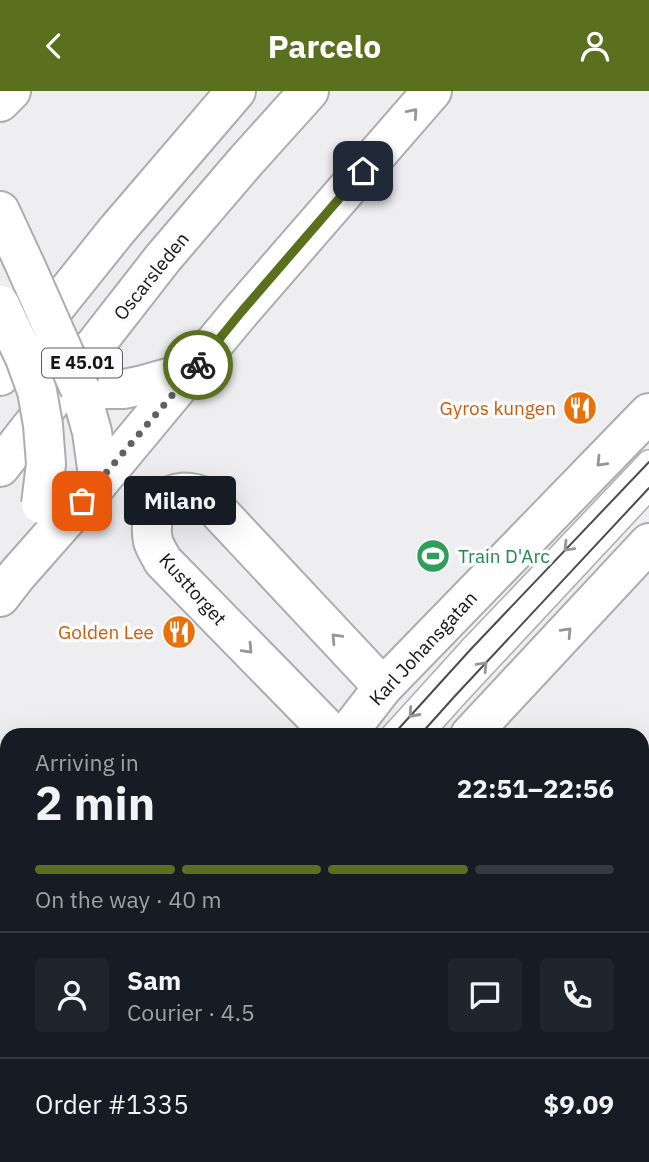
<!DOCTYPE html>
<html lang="en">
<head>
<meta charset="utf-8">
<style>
	:root { --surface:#171b24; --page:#20242c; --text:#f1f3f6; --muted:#9ea1a6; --line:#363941; --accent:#5b701f }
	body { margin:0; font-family:"IBM Plex Sans",sans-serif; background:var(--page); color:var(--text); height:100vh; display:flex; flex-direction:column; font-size:26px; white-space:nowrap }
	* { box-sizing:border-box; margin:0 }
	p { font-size:23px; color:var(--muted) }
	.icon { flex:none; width:38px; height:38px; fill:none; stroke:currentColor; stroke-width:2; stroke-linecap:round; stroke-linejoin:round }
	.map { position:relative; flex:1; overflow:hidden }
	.side { position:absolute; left:0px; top:637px; width:649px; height:434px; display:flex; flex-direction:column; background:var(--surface); border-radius:21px 21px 0 0; box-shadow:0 7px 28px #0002 }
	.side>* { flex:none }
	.pin { position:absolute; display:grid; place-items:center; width:60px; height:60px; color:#fff; margin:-30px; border-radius:14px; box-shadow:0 4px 10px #0006 }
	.courier { position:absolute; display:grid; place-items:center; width:70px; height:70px; margin:-35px; border:5px solid #5b701f; border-radius:50%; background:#fff; color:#222; box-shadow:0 2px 9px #0007 }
	.bubble { position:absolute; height:49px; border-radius:7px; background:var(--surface); box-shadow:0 7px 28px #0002; font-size:23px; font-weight:700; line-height:49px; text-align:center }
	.head em { font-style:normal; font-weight:700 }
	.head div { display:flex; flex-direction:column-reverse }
	.head { display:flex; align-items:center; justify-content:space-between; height:119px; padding:0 35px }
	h1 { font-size:46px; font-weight:700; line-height:52px }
	.bar { display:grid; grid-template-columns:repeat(4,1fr); gap:10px 7px; align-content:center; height:84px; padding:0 35px }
	.bar i { height:9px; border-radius:5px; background:var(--line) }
	.bar .selected { background:var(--accent) }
	.bar p { grid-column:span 4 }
	.line { display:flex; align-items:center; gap:18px; padding:0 35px; border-top:2px solid var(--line) }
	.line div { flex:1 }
	.round { display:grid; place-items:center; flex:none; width:74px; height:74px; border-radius:7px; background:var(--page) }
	header { display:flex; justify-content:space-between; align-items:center; height:91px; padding:0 35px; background:var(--accent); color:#fff; font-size:32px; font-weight:700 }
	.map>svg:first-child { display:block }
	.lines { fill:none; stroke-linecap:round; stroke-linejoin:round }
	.lane-casing { stroke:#acadae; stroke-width:26 }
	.street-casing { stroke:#acadae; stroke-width:42 }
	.secondary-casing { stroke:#acadae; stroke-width:42 }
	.highway-casing { stroke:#acadae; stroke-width:42 }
	.lane { stroke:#fff; stroke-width:23 }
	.street { stroke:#fff; stroke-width:38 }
	.secondary { stroke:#fff; stroke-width:38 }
	.highway { stroke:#fff; stroke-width:38 }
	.tram { stroke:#4c4c4c; stroke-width:2 }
	.street-bridge-casing { stroke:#acadae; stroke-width:42; stroke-linecap:butt }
	.street-bridge { stroke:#fff; stroke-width:38 }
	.oneway { stroke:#969696 }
	.done { stroke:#616162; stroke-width:7; stroke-dasharray:0 12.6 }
	.route { stroke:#5b701f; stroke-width:9 }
	.labels { text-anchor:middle; stroke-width:7; stroke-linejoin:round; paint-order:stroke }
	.shield { fill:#fbfbfd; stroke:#5a5a5b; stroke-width:2 }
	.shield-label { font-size:18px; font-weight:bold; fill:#151515 }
	.street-label { font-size:19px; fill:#151515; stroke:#fbfbfd }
	.food-label { font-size:19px; fill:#c56008; stroke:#fbfbfd; text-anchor:end }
	.leisure-label { font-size:19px; fill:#27864d; stroke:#fbfbfd; text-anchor:start }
</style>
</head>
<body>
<header><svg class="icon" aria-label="back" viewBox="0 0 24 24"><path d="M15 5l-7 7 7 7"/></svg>Parcelo<svg class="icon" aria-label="person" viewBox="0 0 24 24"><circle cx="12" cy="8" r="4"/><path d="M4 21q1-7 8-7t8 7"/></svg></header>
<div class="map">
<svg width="649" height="1071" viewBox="0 0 649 1071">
	<rect width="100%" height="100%" fill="#eeeef0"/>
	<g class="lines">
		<g class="lane-casing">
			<path id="lane" d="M393,644L471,558L649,371
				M420,644L454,606L649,397
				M99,1071L103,1064
				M122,1071L126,1064"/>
		</g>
		<g class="street-casing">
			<path id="street" d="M0,120L26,176
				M0,506L17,484L99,391L92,341L80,298
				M333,644L163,470C160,464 155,457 153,450C146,415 172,390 206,407L383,596
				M0,882L7,884
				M642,949L649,955
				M642,1025L649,1018
				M547,1064L554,1071
				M421,1071L426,1064
				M601,1071L607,1064"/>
		</g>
		<g class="secondary-casing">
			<path id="secondary" d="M346,644L383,596L649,322
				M470,644L649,452
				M67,1071L72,1064
				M155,1071L160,1064"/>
		</g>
		<g class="highway-casing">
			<path id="highway" d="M0,11L11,0
				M0,285L117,139L236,0
				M80,298H124L143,294L193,280
				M0,376L163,167L246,70L309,0
				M99,391L241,220L432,0"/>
		</g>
		<use href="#lane" class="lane"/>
		<use href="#street" class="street"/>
		<use href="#secondary" class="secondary"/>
		<use href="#highway" class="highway"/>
		<path class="tram" d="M393,644L471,558L649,371
			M420,644L454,606L649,397
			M99,1071L103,1064
			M122,1071L126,1064"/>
		<g class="street-bridge-casing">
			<path id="street-bridge" d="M26,176L80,298
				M0,214L25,267L37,300L43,334L46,373L41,413"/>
		</g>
		<use href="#street-bridge" class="street-bridge"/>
	</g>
	<defs><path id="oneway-chevron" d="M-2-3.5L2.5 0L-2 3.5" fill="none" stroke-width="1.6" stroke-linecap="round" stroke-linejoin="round" transform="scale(1.75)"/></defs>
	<g class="oneway">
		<use href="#oneway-chevron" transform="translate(413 22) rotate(-49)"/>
		<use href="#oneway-chevron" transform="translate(601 371) rotate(134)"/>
		<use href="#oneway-chevron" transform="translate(568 456) rotate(134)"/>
		<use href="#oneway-chevron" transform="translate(567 541) rotate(-47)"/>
		<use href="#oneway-chevron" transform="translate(336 547) rotate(-133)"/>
		<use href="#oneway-chevron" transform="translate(248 558) rotate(46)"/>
		<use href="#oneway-chevron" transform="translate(483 575) rotate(-47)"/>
		<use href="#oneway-chevron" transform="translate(413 622) rotate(132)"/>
	</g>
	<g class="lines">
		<path class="done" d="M82,410L198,274"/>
		<path class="route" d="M198,274L242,220L363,80"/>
	</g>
	<defs>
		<g id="restaurant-disc" transform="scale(1.75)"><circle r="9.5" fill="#e8710a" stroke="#fbfbfd"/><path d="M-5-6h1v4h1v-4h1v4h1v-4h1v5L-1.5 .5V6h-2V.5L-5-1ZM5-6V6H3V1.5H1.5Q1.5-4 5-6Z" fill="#fff"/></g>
		<g id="stadium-disc" transform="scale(1.75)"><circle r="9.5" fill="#2e9e5b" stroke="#fbfbfd"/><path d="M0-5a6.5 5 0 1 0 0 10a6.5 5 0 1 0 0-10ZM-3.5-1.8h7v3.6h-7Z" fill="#fff"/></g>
	</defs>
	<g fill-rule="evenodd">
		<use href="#restaurant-disc" x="580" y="317"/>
		<use href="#stadium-disc" x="433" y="465"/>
		<use href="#restaurant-disc" x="179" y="541"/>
	</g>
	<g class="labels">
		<rect class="shield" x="42" y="257.5" width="80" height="29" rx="5"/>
		<g class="shield-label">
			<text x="82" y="278">E 45.01</text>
		</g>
		<g class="street-label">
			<text transform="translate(151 185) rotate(-51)" y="7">Oscarsleden</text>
			<text transform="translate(193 498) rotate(48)" y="7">Kusttorget</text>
			<text transform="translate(423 557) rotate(-47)" y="7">Karl Johansgatan</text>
		</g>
		<g class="food-label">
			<text x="556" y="324">Gyros kungen</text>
			<text x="154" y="548">Golden Lee</text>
		</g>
		<g class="leisure-label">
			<text x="458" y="472">Train D'Arc</text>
		</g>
	</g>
</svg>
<div class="pin" style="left:82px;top:410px;background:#ea580c"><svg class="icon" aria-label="bag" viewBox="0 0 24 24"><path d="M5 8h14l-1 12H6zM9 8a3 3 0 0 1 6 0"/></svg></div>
<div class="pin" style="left:363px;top:80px;background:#1f2937"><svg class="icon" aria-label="home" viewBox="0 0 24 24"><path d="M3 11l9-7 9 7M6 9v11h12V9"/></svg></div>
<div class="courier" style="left:198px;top:274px"><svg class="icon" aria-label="bike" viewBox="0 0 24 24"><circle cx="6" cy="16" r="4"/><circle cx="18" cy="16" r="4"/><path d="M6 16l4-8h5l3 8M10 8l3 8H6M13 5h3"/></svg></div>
<div class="bubble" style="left:124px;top:385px;width:112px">Milano</div>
<section class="side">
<div class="head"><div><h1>2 min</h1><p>Arriving in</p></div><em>22:51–22:56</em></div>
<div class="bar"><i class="selected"></i><i class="selected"></i><i class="selected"></i><i></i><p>On the way · 40 m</p></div>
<div class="line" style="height:126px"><a class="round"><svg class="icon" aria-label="person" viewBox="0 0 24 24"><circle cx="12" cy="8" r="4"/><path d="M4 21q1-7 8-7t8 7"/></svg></a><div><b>Sam</b><p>Courier · 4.5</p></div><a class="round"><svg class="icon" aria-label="chat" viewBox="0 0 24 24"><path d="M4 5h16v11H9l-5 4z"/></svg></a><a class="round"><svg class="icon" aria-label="phone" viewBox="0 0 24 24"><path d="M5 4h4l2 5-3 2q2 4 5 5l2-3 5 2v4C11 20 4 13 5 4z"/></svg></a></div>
<div class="line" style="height:91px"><div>Order #1335</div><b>$9.09</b></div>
</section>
</div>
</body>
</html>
